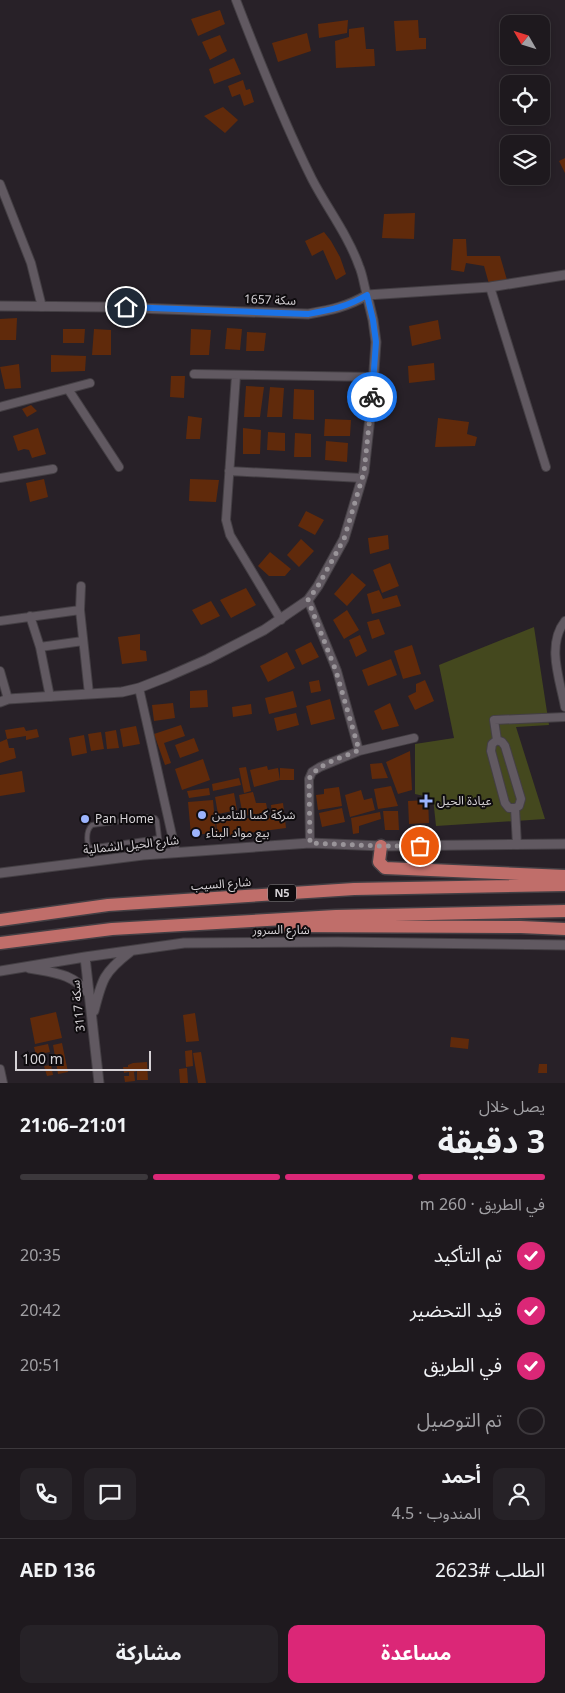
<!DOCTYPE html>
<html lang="ar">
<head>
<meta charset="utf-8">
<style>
	:root { --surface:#1e191e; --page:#262227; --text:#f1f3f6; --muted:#a1a0a4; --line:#3c383c; --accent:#db2777 }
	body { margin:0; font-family:Georgia,"Noto Sans Arabic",serif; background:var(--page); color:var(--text); direction:rtl; height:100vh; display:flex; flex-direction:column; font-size:19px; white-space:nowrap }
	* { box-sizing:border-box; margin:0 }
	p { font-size:16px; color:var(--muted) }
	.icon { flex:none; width:28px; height:28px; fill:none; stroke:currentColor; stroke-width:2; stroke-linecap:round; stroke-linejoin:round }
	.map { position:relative; height:1083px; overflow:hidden; direction:ltr }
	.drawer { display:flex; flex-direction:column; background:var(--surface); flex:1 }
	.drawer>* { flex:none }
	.needle { width:32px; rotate:309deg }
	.fabs { position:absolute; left:500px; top:15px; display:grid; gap:10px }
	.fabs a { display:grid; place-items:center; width:50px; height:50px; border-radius:10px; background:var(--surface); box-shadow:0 2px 12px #0003,0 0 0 1px var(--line); font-size:25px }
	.scale { position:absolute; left:15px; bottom:12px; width:136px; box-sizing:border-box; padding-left:5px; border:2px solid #d6d2d6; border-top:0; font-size:14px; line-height:18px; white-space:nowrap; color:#d6d2d6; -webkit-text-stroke:4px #0f0c0f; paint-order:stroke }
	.pin { position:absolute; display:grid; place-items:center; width:42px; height:42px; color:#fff; margin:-21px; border:2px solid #fff; border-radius:50%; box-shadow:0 1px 5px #0007 }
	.courier { position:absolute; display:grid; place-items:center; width:50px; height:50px; margin:-25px; border:4px solid #1a73e8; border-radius:50%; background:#fff; color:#222; box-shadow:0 1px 6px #0007 }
	.headline em { font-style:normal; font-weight:700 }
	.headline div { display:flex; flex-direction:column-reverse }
	.headline { display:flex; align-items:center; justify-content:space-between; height:85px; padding:0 20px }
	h1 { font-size:32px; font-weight:700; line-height:38px }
	.bar { display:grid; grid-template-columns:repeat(4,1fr); gap:8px 5px; align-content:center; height:60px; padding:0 20px }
	.bar i { height:6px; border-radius:4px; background:var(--line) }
	.bar .on { background:var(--accent) }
	.bar p { grid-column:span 4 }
	.line { display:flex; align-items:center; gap:12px; padding:0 20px; border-top:1px solid var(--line) }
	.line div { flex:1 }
	.round { display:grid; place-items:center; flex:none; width:52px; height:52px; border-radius:10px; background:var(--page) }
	ol { padding:0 20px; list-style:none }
	li { display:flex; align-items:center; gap:15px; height:55px }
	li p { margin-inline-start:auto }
	li .icon { padding:5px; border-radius:50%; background:var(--accent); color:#fff; stroke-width:4 }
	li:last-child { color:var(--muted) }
	li i { width:28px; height:28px; border:2px solid var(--line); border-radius:50% }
	.cta { display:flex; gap:10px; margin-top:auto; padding:10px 20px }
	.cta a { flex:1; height:58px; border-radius:10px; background:var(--accent); color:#fff; font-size:20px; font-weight:700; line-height:58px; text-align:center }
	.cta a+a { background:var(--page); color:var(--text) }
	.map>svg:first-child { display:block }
	.green { fill:#44481e }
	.building { fill:#602a0b }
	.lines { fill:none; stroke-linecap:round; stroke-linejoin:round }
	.service-casing { stroke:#443f44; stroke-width:6 }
	.minor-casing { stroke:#443f44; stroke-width:10 }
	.tertiary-casing { stroke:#443f44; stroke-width:11 }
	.trunk-casing { stroke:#443f44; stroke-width:15 }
	.service { stroke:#615961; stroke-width:4 }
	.minor { stroke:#615961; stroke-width:8 }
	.tertiary { stroke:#615961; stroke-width:9 }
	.trunk { stroke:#c06e6a; stroke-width:12 }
	.done { stroke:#999499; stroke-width:5; stroke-dasharray:0 9 }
	.route { stroke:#1a73e8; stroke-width:6 }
	.poi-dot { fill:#9cb4fd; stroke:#0f0c0f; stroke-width:2 }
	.labels { text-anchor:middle; stroke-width:4; stroke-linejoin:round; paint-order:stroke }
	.shield { fill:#0f0c0f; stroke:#9a979a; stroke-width:1 }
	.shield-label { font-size:11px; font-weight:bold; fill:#d6d2d6 }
	.street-label { font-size:12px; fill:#d6d2d6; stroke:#0f0c0f }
	.poi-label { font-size:12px; fill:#d6d2d6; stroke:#0f0c0f; text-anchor:start }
</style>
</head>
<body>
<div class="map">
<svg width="565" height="1083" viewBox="0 0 565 1083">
	<rect width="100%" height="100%" fill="#282128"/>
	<path class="green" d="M534,627L549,725L516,727L545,819L436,826L433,798L415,794V744L454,738L439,665Z"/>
	<path class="building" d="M220,10L225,24L198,36L191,19Z
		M348,20L347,33L319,38L318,24Z
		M418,20L419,38H426V49L396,51L394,21Z
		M364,27L366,49H374L375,66L336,68L335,41L349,37V29Z
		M307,33L311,51L278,62L272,43Z
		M220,35L227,51L210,60L202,42Z
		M234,58L241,74L214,84L209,69Z
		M243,80L246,90L250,89L254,102L244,106L240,94L232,97L228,86Z
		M223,107L238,120L225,133L204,116Z
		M565,158V173L559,161Z
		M415,213L414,239L382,238L384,214Z
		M324,232L331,241L340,257L346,274L336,280L323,250L312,256L305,241Z
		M453,239H466L467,256H500L507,280L489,284L484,266L466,263L464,272L451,270Z
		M17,318L16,340H0V319Z
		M438,320L441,339L412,346L409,326Z
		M227,328L242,329L240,350L225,349Z
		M63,329H85L84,343H63Z
		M94,329L111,330V355H92Z
		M191,329L211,330L209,355H190Z
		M247,332L266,333L264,351H246Z
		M51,355L86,356L85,371L51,372Z
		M434,363L435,380L409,383L408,366Z
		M19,364L21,388L5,389L0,367Z
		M171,376H185L184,398L170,397Z
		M246,386L264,387L260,417H244Z
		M270,387L284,388L282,417H267Z
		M294,389L314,390V420L293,419Z
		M31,405L37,411L27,417L22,409Z
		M188,416L202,418L200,439H186Z
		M438,418L469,422L467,434L477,437L475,446L435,447Z
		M325,419L351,420L350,436H324Z
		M38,428L46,454L32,458L29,450L24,449L18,451L13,436Z
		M243,428L261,430L260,454H243Z
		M268,432L285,433V451L267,450Z
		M295,433L311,434V457H294Z
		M326,441L348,443L347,462L325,460Z
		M44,479L48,497L30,502L26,483Z
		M190,479L219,480L216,502L189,501Z
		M306,511L324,520L315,535L298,526Z
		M388,535L389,549L370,554L368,538Z
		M301,539L314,551L299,567L287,555Z
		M270,552L291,569L285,576H269L258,566Z
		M390,563L399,586L382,593L373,570Z
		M352,573L366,585L347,606L334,594Z
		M246,588L256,605L231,618L220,600Z
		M379,590L383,599L397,595L401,606L372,614L367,594Z
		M211,601L220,616L201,625L192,610Z
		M347,610L359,630L344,639L333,620Z
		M379,619L385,634L372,639L367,622Z
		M140,634V650L146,651L147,661L122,664L118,637Z
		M360,635L367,651L356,657L349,640Z
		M311,642L319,657L302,665L295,650Z
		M412,645L421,674L403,679L394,651Z
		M287,652L295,668L268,682L260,666Z
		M391,659L397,675L368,686L362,670Z
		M319,680L321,691L311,693L309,682Z
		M425,680L434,701L415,710L408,696L416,692V684Z
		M207,690L208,707L190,708V691Z
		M293,691L297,707L269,714L265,698Z
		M330,699L335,719L311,725L306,706Z
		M173,703L175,718L154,721L152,705Z
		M390,703L399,726L382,730L374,711Z
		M251,704L252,714L233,717L232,707Z
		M296,713L299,725L277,731L274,718Z
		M181,725L185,736L164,743L171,763L165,765L154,734Z
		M136,726L140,744L123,747L120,729Z
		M24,727L26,731L37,729L39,737L26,740V736L7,739L5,730Z
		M116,730L119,748L107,749L105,732Z
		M101,732L104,749L91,751L88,734Z
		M84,735L87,753L72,756L69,738Z
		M194,738L199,751L180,758L175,745Z
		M7,739L9,748H14L16,758L0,763V742Z
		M410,751L412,790L398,794L386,762Z
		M203,759L210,780L182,790L175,769Z
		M382,763L388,778L372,779L370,764Z
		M267,766L268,770L278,768L280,780L254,787L250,770Z
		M246,767L251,791L244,793L239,768Z
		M280,768L294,769V780H280Z
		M22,771L25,792L0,796V775Z
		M239,778L241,785L213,791L212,784Z
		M391,786L398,806L378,809L374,789Z
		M339,787L342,806L318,810L316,795L324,794V789Z
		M209,788L210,795L189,798L187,791Z
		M361,790L364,800L372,798L375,810L350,817L345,795Z
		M253,792L256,803H266L268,813L243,816L239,795Z
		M234,793L237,810L218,814L215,797Z
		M213,800L216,833L191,835L188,802Z
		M428,800L429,823L409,824L408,801Z
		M283,803L286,828L218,837L216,822L272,815L271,805Z
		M342,808L345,822L322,827L319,813Z
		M383,811H398L399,830H385Z
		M380,812L381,819L359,826V833L353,834L351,818Z
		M56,1012L62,1038L35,1044L30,1018Z
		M195,1013L199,1041L186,1042L183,1015Z
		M451,1037L469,1039L468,1049L450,1047Z
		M62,1043L68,1072L58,1074L53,1045Z
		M48,1044L50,1052L36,1055L34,1047Z
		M192,1050L193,1066L186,1067L185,1051Z
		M201,1052L203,1064L206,1083H198L193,1053Z
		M147,1062L148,1080H137V1071L134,1072L135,1081L125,1082L124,1076H129V1072L124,1073L123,1067H128V1065L133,1063Z
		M539,1064H547V1073H538Z
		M51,1065L53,1075L47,1076L44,1066Z
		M187,1068L188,1083H180L179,1069Z"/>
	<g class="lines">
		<g class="service-casing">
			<path id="service" d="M89,848L159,838
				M91,860C89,849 83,833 92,825L149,817L155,818L157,821L161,854"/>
		</g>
		<g class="minor-casing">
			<path id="minor" d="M236,0C259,60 283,121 312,179C327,208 348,235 359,266C363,275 364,286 367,295
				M0,184L31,263L42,307
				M490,287L546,467
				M194,374L374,377
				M236,375L226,520L230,535L281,620
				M68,389L119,467
				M0,407L90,383
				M229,471L362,478
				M0,478L53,469
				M81,586L80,610L89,694
				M308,600L337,671L359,751
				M30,616L40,647L50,697
				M0,621L80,610
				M565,621C546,645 560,680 565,707
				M40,647L83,641
				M0,671L8,699
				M139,688L176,853
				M497,740L502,742L505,746L521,799L519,806L515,808H509L505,803L491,751L492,744Z
				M497,740L494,720L565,717
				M515,808L517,845
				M310,843L309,779L312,772L320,767L359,751L414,738
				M0,1069L3,1083"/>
		</g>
		<g class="tertiary-casing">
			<path id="tertiary" d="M0,306L107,307L308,314C330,310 347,307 367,295L490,287L565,275
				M0,702L8,699L122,692L139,688L167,677L208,659L264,630L308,600L318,586L344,539L364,472L372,399L376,342L373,320L367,295
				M0,873L143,855L310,843L381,846L565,844
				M85,957L99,1083
				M29,968C55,973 72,973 89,994
				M0,971L85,957L184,943L338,942L565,945
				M94,1011C102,979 104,972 130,952"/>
		</g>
		<g class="trunk-casing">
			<path id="trunk" d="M381,846L379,862L385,868L565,876
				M0,920L108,905L354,889L565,885
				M287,926L521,927L565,929
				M0,943L112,929L336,916L565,911"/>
		</g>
		<use href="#service" class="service"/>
		<use href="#minor" class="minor"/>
		<use href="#tertiary" class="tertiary"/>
		<use href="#trunk" class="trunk"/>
	</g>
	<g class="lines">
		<path class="done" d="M372,397L364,472L344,539L318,586L308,600L336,671L359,750C342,758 318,763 309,779L310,843L381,846H420"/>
		<path class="route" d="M126,307L308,314C330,310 347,307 367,295L373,320L376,342L372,397"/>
	</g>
	<g class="poi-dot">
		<path d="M423.5 793.5h5v5h5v5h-5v5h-5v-5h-5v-5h5z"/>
		<circle cx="202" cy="815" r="5"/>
		<circle cx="85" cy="819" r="5"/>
		<circle cx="196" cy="833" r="5"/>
	</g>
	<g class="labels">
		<rect class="shield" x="268" y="884.5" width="28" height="17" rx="4"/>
		<g class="shield-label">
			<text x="282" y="897">N5</text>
		</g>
		<g class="street-label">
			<text transform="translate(270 300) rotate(2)" y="4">سكة 1657</text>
			<text transform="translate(131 845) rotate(-6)" y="4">شارع الحيل الشمالية</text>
			<text transform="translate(221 884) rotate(-4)" y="4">شارع السيب</text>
			<text x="281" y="934">شارع السرور</text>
			<text transform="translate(78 1006) rotate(-96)" y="4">سكة 3117</text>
		</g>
		<g class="poi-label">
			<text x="437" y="805">عيادة الحيل</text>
			<text x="212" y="819">شركة كسا للتأمين</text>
			<text x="95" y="823">Pan Home</text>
			<text x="206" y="837">بيع مواد البناء</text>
		</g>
	</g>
</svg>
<div class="fabs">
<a><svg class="needle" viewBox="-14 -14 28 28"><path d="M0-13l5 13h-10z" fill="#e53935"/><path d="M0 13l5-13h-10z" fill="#a1a0a4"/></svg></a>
<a><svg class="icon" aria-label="locate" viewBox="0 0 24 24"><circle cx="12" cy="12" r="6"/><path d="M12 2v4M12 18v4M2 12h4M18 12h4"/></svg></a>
<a><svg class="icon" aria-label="layers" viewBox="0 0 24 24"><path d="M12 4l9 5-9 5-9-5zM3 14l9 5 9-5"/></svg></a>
</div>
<div class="scale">100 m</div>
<div class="pin" style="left:420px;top:846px;background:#ea580c"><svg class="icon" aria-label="bag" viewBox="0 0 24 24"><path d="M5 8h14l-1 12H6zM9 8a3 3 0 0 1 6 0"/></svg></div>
<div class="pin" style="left:126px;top:307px;background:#1f2937"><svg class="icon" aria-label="home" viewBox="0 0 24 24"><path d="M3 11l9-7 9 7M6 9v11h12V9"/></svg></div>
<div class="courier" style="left:372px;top:397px"><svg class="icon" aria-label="bike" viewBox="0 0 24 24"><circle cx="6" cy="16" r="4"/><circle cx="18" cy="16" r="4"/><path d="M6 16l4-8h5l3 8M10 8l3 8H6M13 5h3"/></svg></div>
</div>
<section class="drawer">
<div class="headline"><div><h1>3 دقيقة</h1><p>يصل خلال</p></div><em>21:01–21:06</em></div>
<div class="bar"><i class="on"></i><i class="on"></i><i class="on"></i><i></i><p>في الطريق · 260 m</p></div>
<ol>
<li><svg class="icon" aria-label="check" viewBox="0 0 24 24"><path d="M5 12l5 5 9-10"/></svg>تم التأكيد<p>20:35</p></li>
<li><svg class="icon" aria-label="check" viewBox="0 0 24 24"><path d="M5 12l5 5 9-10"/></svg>قيد التحضير<p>20:42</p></li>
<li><svg class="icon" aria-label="check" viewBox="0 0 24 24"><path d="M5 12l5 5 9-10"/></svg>في الطريق<p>20:51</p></li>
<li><i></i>تم التوصيل</li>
</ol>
<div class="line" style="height:90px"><a class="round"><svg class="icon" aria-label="person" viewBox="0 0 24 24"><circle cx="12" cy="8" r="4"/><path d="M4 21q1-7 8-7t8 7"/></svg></a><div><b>أحمد</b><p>المندوب · 4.5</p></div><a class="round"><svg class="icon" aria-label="chat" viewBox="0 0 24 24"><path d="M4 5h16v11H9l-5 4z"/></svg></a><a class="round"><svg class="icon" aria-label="phone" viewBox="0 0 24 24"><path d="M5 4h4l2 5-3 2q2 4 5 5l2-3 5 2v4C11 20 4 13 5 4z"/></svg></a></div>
<div class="line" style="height:65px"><div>الطلب #2623</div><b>AED 136</b></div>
<div class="cta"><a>مساعدة</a><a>مشاركة</a></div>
</section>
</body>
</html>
